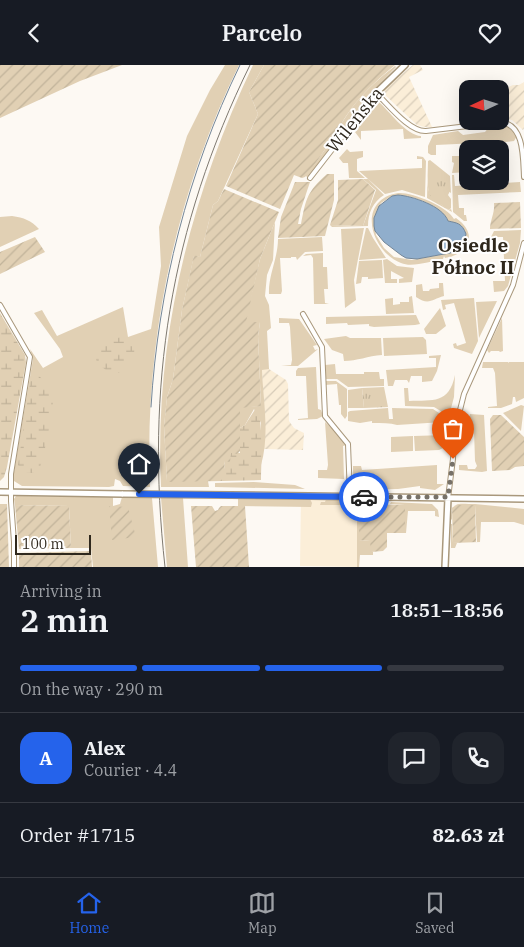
<!DOCTYPE html>
<html lang="en">
<head>
<meta charset="utf-8">
<style>
	:root { --surface:#171b24; --page:#20242c; --text:#f1f3f6; --muted:#9ea1a6; --line:#363941; --accent:#2563eb }
	body { margin:0; font-family:"IBM Plex Serif",serif; background:var(--page); color:var(--text); height:100vh; display:flex; flex-direction:column; font-size:19px; white-space:nowrap }
	* { box-sizing:border-box; margin:0 }
	p { font-size:16px; color:var(--muted) }
	.icon { flex:none; width:28px; height:28px; fill:none; stroke:currentColor; stroke-width:2; stroke-linecap:round; stroke-linejoin:round }
	.map { position:relative; height:502px; overflow:hidden }
	.sheet { display:flex; flex-direction:column; background:var(--surface); flex:1 }
	.sheet>* { flex:none }
	.needle { width:32px; rotate:266deg }
	.fabs { position:absolute; left:459px; top:15px; display:grid; gap:10px }
	.fabs a { display:grid; place-items:center; width:50px; height:50px; border-radius:10px; background:var(--surface); box-shadow:0 5px 20px #0002; font-size:25px }
	.scale { position:absolute; left:15px; bottom:12px; width:76px; box-sizing:border-box; padding-left:5px; border:2px solid #2f281d; border-top:0; font-size:14px; line-height:18px; white-space:nowrap; color:#2f281d; -webkit-text-stroke:4px #fff; paint-order:stroke }
	.pin { position:absolute; display:grid; place-items:center; width:42px; height:42px; color:#fff; margin:-51px -21px; border-radius:50% 50% 50% 0; rotate:-45deg; box-shadow:0 0 5px #0007 }
	.pin .icon { rotate:45deg }
	.courier { position:absolute; display:grid; place-items:center; width:50px; height:50px; margin:-25px; border:4px solid #2563eb; border-radius:50%; background:#fff; color:#222; box-shadow:0 1px 6px #0007 }
	.head em { font-style:normal; font-weight:600 }
	.head div { display:flex; flex-direction:column-reverse }
	.head { display:flex; align-items:center; justify-content:space-between; height:85px; padding:0 20px }
	h1 { font-size:32px; font-weight:600; line-height:38px }
	.bar { display:grid; grid-template-columns:repeat(4,1fr); gap:8px 5px; align-content:center; height:60px; padding:0 20px }
	.bar i { height:6px; border-radius:4px; background:var(--line) }
	.bar .active { background:var(--accent) }
	.bar p { grid-column:span 4 }
	.line { display:flex; align-items:center; gap:12px; padding:0 20px; border-top:1px solid var(--line) }
	.line div { flex:1 }
	.round { display:grid; place-items:center; flex:none; width:52px; height:52px; border-radius:15px; background:var(--page) }
	header { display:flex; justify-content:space-between; align-items:center; height:65px; padding:0 20px; background:var(--surface); font-size:22px; font-weight:600 }
	.menu { display:flex; justify-content:space-around; align-items:center; height:70px; border-top:1px solid var(--line); background:var(--surface); font-size:14px; color:var(--muted) }
	.menu a { display:grid; justify-items:center; gap:2px }
	.menu .active { color:var(--accent) }
	.map>svg:first-child { display:block }
	.built { fill:#fbeed8 }
	.industrial { fill:url(#industrial-furrows) }
	.grass { fill:#e1d0b4; fill-rule:evenodd }
	.wetland { fill:url(#wetland-marsh) }
	.park { fill:url(#park-tufts) }
	.garden { fill:url(#garden-furrows) }
	.water { fill:#90aecc; stroke:#738698 }
	.lines { fill:none; stroke-linecap:round; stroke-linejoin:round }
	.stream { stroke:#738698; stroke-width:1 }
	.minor-casing { stroke:#a9987c; stroke-width:6 }
	.tertiary-casing { stroke:#a9987c; stroke-width:8 }
	.minor { stroke:#fff; stroke-width:4 }
	.tertiary { stroke:#fff; stroke-width:5 }
	.rail { stroke:#7f7970; stroke-width:1 }
	.tertiary-bridge-casing { stroke:#a9987c; stroke-width:8; stroke-linecap:butt }
	.tertiary-bridge { stroke:#fff; stroke-width:5 }
	.done { stroke:#777168; stroke-width:5; stroke-dasharray:0 9 }
	.route { stroke:#2563eb; stroke-width:6 }
	.labels { text-anchor:middle; stroke-width:4; stroke-linejoin:round; paint-order:stroke }
	.street-label { font-size:18px; fill:#2f281d; stroke:#fff }
	.neighbourhood-label { font-size:19px; font-weight:bold; fill:#2f281d; stroke:#fff }
</style>
</head>
<body>
<header><svg class="icon" aria-label="back" viewBox="0 0 24 24"><path d="M15 5l-7 7 7 7"/></svg>Parcelo<svg class="icon" aria-label="heart" viewBox="0 0 24 24"><path d="M12 20l-8-8c-3-5 5-10 8-4 3-6 11-1 8 4z"/></svg></header>
<div class="map">
<svg width="524" height="502" viewBox="0 0 524 502">
	<defs>
		<pattern id="industrial-furrows" width="10" height="10" patternUnits="userSpaceOnUse" patternTransform="scale(1.25)"><rect width="10" height="10" fill="#fbeed8"/><path d="M-1 1l2-2M0 10L10 0M9 11l2-2" fill="none" stroke="#d7ccb9"/></pattern>
		<pattern id="wetland-marsh" width="20" height="14" patternUnits="userSpaceOnUse" patternTransform="scale(1.25)"><rect width="20" height="14" fill="#e1d0b4"/><path d="M1 5h8M5 5V1M11 12h8M15 12V8" fill="none" stroke="#c1b39a"/></pattern>
		<pattern id="park-tufts" width="24" height="20" patternUnits="userSpaceOnUse" patternTransform="scale(1.25)"><rect width="24" height="20" fill="#e1d0b4"/><path d="M3 7l-1-3M5 7V3M7 7l1-3M15 17l-1-3M17 17v-4M19 17l1-3" fill="none" stroke="#c1b39a"/></pattern>
		<pattern id="garden-furrows" width="10" height="10" patternUnits="userSpaceOnUse" patternTransform="scale(1.25)"><rect width="10" height="10" fill="#e1d0b4"/><path d="M-1 1l2-2M0 10L10 0M9 11l2-2" fill="none" stroke="#c1b39a"/></pattern>
	</defs>
	<rect width="100%" height="100%" fill="#fdf9f3"/>
	<path class="built" d="M301,433L358,434V502L300,501Z"/>
	<path class="industrial" d="M413,0H420L423,5L409,12L432,62H424L417,60L384,29L385,23Z
		M524,17V63L523,65L512,55L500,53V26L513,20H519Z
		M262,304H269L286,315L288,319L289,356L294,363L304,368L303,385L264,384Z"/>
	<path class="grass" d="M225,0H239C175,131 144,276 150,422L123,421L120,416L115,414L114,421L109,422L22,421L14,416V407L33,294L30,284L43,303L63,292L60,284L34,248L42,245L57,271L123,242L128,272L151,264L161,201L159,162L187,71L210,25Z
		M253,0H264L249,27L258,49L218,136L213,140L200,192L194,191L182,245L173,314L167,332L164,362L167,416H208L209,422H161C154,275 190,132 253,0Z
		M395,1L396,2L373,26L308,112L305,111C323,91 335,67 351,44C363,28 379,13 395,1Z
		M378,36C388,45 407,71 421,71V73L404,74L403,64L361,66V75L355,67Z
		M504,61C510,63 514,65 517,71L514,76L478,80L477,78L436,80V90H431L428,88V81L433,70L458,66L463,70L485,67L489,62Z
		M347,84L350,87L363,86V92L357,94V106L365,113H349L348,98H343L339,93Z
		M417,91L423,92L426,96L425,132L402,125L385,129L359,106L422,103V94H417Z
		M452,91H467V107L452,108L454,98L452,97Z
		M430,95L450,111L451,128L428,111C426,132 433,133 449,145L451,144L452,147L427,133L428,96Z
		M452,110H454L455,121L520,117L521,127L458,130L459,143H464V150H466L467,156H464L453,147Z
		M363,114H368L384,130C373,137 368,148 368,161L332,162L330,160L363,161L376,125Z
		M398,128C412,127 447,141 454,154L456,153C479,169 469,189 445,193L444,191L443,194C431,196 412,203 401,198C370,186 356,135 398,128ZM398,130C414,131 440,140 448,156C456,158 458,157 464,165L445,189L412,195L394,192L384,183L376,170L374,153L381,138L392,131Z
		M12,151C24,153 31,155 39,164L0,182V152Z
		M275,157L273,195L267,210L265,231L269,240L271,263L267,266L269,304L262,305C263,334 270,370 261,400V358L254,344L245,360L240,363V342L261,341L258,271L260,257H245L260,194Z
		M364,163L354,215L356,235L345,243L341,164Z
		M366,163H368L373,173L386,193L359,195Z
		M521,165L520,178L508,221L504,226L494,227L493,216H505L503,172H494V177H491V172L494,166Z
		M322,172L323,186L305,187L297,195L296,192H291V193H280L282,226L281,229H269C268,211 278,193 278,174Z
		M323,188V202H327L328,224H324L325,238L329,239H314L313,193L311,190L303,191L306,189Z
		M387,194L397,201L414,203L412,217L399,218V214L404,213L391,206V214H397V218H385L383,195Z
		M382,195L383,213L368,214V212H362L361,218L356,219L359,196Z
		M439,218H443L444,231C432,234 429,241 416,232V220L422,219L423,226H429L430,224L439,223Z
		M412,231L414,248L386,249L385,234L393,233V240L400,239V237H409V232Z
		M474,233L478,276L472,289L454,283L453,279L456,278L457,281L466,278L454,238L445,240L446,244L443,245L441,235Z
		M497,236L479,273L476,237Z
		M440,243L446,261L436,269H426L424,264Z
		M416,250L420,259L415,260L374,262L369,261V259L348,260L347,258L326,259V252Z
		M279,253L299,254L317,280L313,281L315,285L318,284L298,301H281L291,300L292,295L290,262L289,258H279Z
		M502,253L503,286L500,287L499,286H491L489,288L487,285Z
		M346,271L350,273H381L382,290C368,291 357,296 344,296L343,289L332,285L324,274Z
		M423,272L426,275L427,289L384,291L383,273Z
		M441,290L437,306L432,316L422,317V311H411L409,318L407,315H395L393,321H388L386,305L436,302V293H429V291Z
		M483,297H508V298L509,297H524V333L516,337L515,332H513L512,339L501,343H488V342L497,341L495,308L493,303H482Z
		M335,299L336,309H364V307H379L380,314H384V321L348,322L337,314H325V300Z
		M316,302L318,344L321,345L323,351L317,354L298,355V354L308,353L306,311H296V306L298,303Z
		M455,310L454,332L449,351L434,342L405,341L404,323H408L409,336C433,335 449,339 455,310Z
		M326,316H336L347,324V351L345,354L341,349V340H339L337,319L325,320Z
		M362,323L364,343H348V325Z
		M521,340L524,341L521,366L503,348Z
		M388,343L389,354H393L392,343L433,344L448,354L444,368H438V366H444L443,357L397,360C390,358 382,358 372,358V356L360,358L348,356V347L350,346Z
		M470,349L484,350L487,406L482,407L459,405V400H467L468,404H475L477,401L475,396L474,364L473,359H471V355H468Z
		M325,357L341,371L347,380L343,381L344,414L318,413V405H327L328,400Z
		M445,370V382L439,385L415,386L414,371Z
		M413,371V386L391,387V372Z
		M437,400V419H444L435,425L420,423V421L398,424L357,425L353,418V401H361L362,405Z
		M254,417L295,420L305,424L215,422V418Z
		M16,431L113,432V441L120,439L122,432L152,433L158,502H93L91,483H71L69,441L15,440L14,434Z
		M161,433H183L188,502H167Z
		M238,434H310L312,438L311,442L238,441Z
		M326,434L358,435L359,436V475L371,476V486L373,487V490H360L359,502H357V440H320L321,437H325Z
		M391,437L432,439L438,445L439,452L435,451V446H408L406,468H405V440L390,439Z
		M475,439L524,444V460L514,457H481L480,477L457,478L455,483H451V459H452L453,478L477,477L475,440H456L452,443V455L451,454C451,435 459,439 475,439Z"/>
	<path class="wetland" d="M0,248L25,290L26,297L7,402L4,412L0,416Z
		M121,272L133,278C137,292 131,296 122,307L111,309L102,302L96,295L98,283L106,276Z
		M35,308C42,313 50,321 52,330C56,339 45,384 42,396L39,405L32,408L23,407L18,400L31,312Z
		M256,343C264,354 261,400 261,415L222,416V404H224L225,396L231,388H240V363L245,360Z"/>
	<path class="park" d="M446,110L449,113L450,126L448,130L451,134V143L449,145C431,132 427,135 428,111Z
		M384,322L388,342L364,343L362,323Z"/>
	<path class="garden" d="M0,0H122L80,16L0,53Z
		M264,0H395C379,13 364,27 351,44C335,66 323,91 305,112L302,113L294,110L280,144L226,121L258,49L249,27Z
		M327,109H334V135L325,171L278,173L281,152L295,117H310L301,144L298,159H301C306,133 307,127 327,109Z
		M363,114L375,125L363,161L330,160L338,135V115Z
		M224,124L279,147L260,194L246,257H260L258,271L261,341L240,343V386L237,389L231,388L230,397L225,396L224,404L222,405V416L167,417L164,361L167,332L173,314L182,245L194,190L200,192L213,140L218,136Z
		M520,137L521,163L490,164C490,155 495,148 494,138Z
		M35,172L45,187L0,209V187Z
		M493,350H501L524,372V401L515,402L510,405L492,406L490,354Z
		M0,439H7L9,502H0Z
		M359,439L405,440V468H387V482L383,486L371,487L370,476L359,475Z
		M15,440L69,441L71,483L19,484Z
		M456,440H475L476,477L453,478L452,443Z
		M109,441L128,442L136,472L112,475Z
		M191,441H212L215,446L218,445L219,443L221,441H245L249,502H196Z
		M91,486L92,502H19V488Z"/>
	<path class="water" d="M398,130C412,131 443,141 448,156C457,158 462,158 466,169L463,181L455,187L417,194L406,193L401,190L384,177L375,166L374,161V153L379,141L392,131Z"/>
	<g class="lines">
		<path class="stream" d="M151,342C158,224 188,107 240,0"/>
		<g class="minor-casing">
			<path id="minor" d="M310,113L376,28C388,39 409,67 426,66L501,57C524,60 523,91 524,112
				M0,240L30,292L11,409V436L14,477V502
				M303,249L322,282L325,351L348,379L350,431
				M448,433L453,394L454,369L464,329L513,220L524,178"/>
		</g>
		<g class="tertiary-casing">
			<path id="tertiary" d="M376,28L405,0
				M0,427L123,429
				M230,430L524,434
				M445,502L448,433"/>
		</g>
		<use href="#minor" class="minor"/>
		<use href="#tertiary" class="tertiary"/>
		<path class="rail" d="M165,502C145,322 170,163 250,0"/>
		<g class="tertiary-bridge-casing">
			<path id="tertiary-bridge" d="M123,429L230,430"/>
		</g>
		<use href="#tertiary-bridge" class="tertiary-bridge"/>
	</g>
	<g class="lines">
		<path class="done" d="M364,432H448L453,394"/>
		<path class="route" d="M139,429L364,432"/>
	</g>
	<g class="labels">
		<g class="street-label">
			<text transform="translate(355 55) rotate(-51)" y="6">Wileńska</text>
		</g>
		<g class="neighbourhood-label">
			<text x="473" y="187">Osiedle<tspan x="473" dy="22">Północ II</tspan></text>
		</g>
	</g>
</svg>
<div class="fabs">
<a><svg class="needle" viewBox="-14 -14 28 28"><path d="M0-13l5 13h-10z" fill="#e53935"/><path d="M0 13l5-13h-10z" fill="#9ea1a6"/></svg></a>
<a><svg class="icon" aria-label="layers" viewBox="0 0 24 24"><path d="M12 4l9 5-9 5-9-5zM3 14l9 5 9-5"/></svg></a>
</div>
<div class="scale">100 m</div>
<div class="pin" style="left:453px;top:394px;background:#ea580c"><svg class="icon" aria-label="bag" viewBox="0 0 24 24"><path d="M5 8h14l-1 12H6zM9 8a3 3 0 0 1 6 0"/></svg></div>
<div class="pin" style="left:139px;top:429px;background:#1f2937"><svg class="icon" aria-label="home" viewBox="0 0 24 24"><path d="M3 11l9-7 9 7M6 9v11h12V9"/></svg></div>
<div class="courier" style="left:364px;top:432px"><svg class="icon" aria-label="car" viewBox="0 0 24 24"><path d="M5 17H2v-5l4-1 3-4h7l3 4 3 1v5h-3M9 17h6M6 11h13"/><circle cx="7" cy="17" r="2"/><circle cx="17" cy="17" r="2"/></svg></div>
</div>
<section class="sheet">
<div class="head"><div><h1>2 min</h1><p>Arriving in</p></div><em>18:51–18:56</em></div>
<div class="bar"><i class="active"></i><i class="active"></i><i class="active"></i><i></i><p>On the way · 290 m</p></div>
<div class="line" style="height:90px"><b class="round" style="background:var(--accent);color:#fff">A</b><div><b>Alex</b><p>Courier · 4.4</p></div><a class="round"><svg class="icon" aria-label="chat" viewBox="0 0 24 24"><path d="M4 5h16v11H9l-5 4z"/></svg></a><a class="round"><svg class="icon" aria-label="phone" viewBox="0 0 24 24"><path d="M5 4h4l2 5-3 2q2 4 5 5l2-3 5 2v4C11 20 4 13 5 4z"/></svg></a></div>
<div class="line" style="height:65px"><div>Order #1715</div><b>82.63 zł</b></div>
</section>
<nav class="menu">
<a class="active"><svg class="icon" aria-label="home" viewBox="0 0 24 24"><path d="M3 11l9-7 9 7M6 9v11h12V9"/></svg>Home</a>
<a><svg class="icon" aria-label="map" viewBox="0 0 24 24"><path d="M3 6l6-2 6 2 6-2v14l-6 2-6-2-6 2zM9 4v14M15 6v14"/></svg>Map</a>
<a><svg class="icon" aria-label="saved" viewBox="0 0 24 24"><path d="M7 4h10v16l-5-4-5 4z"/></svg>Saved</a>
</nav>
</body>
</html>
